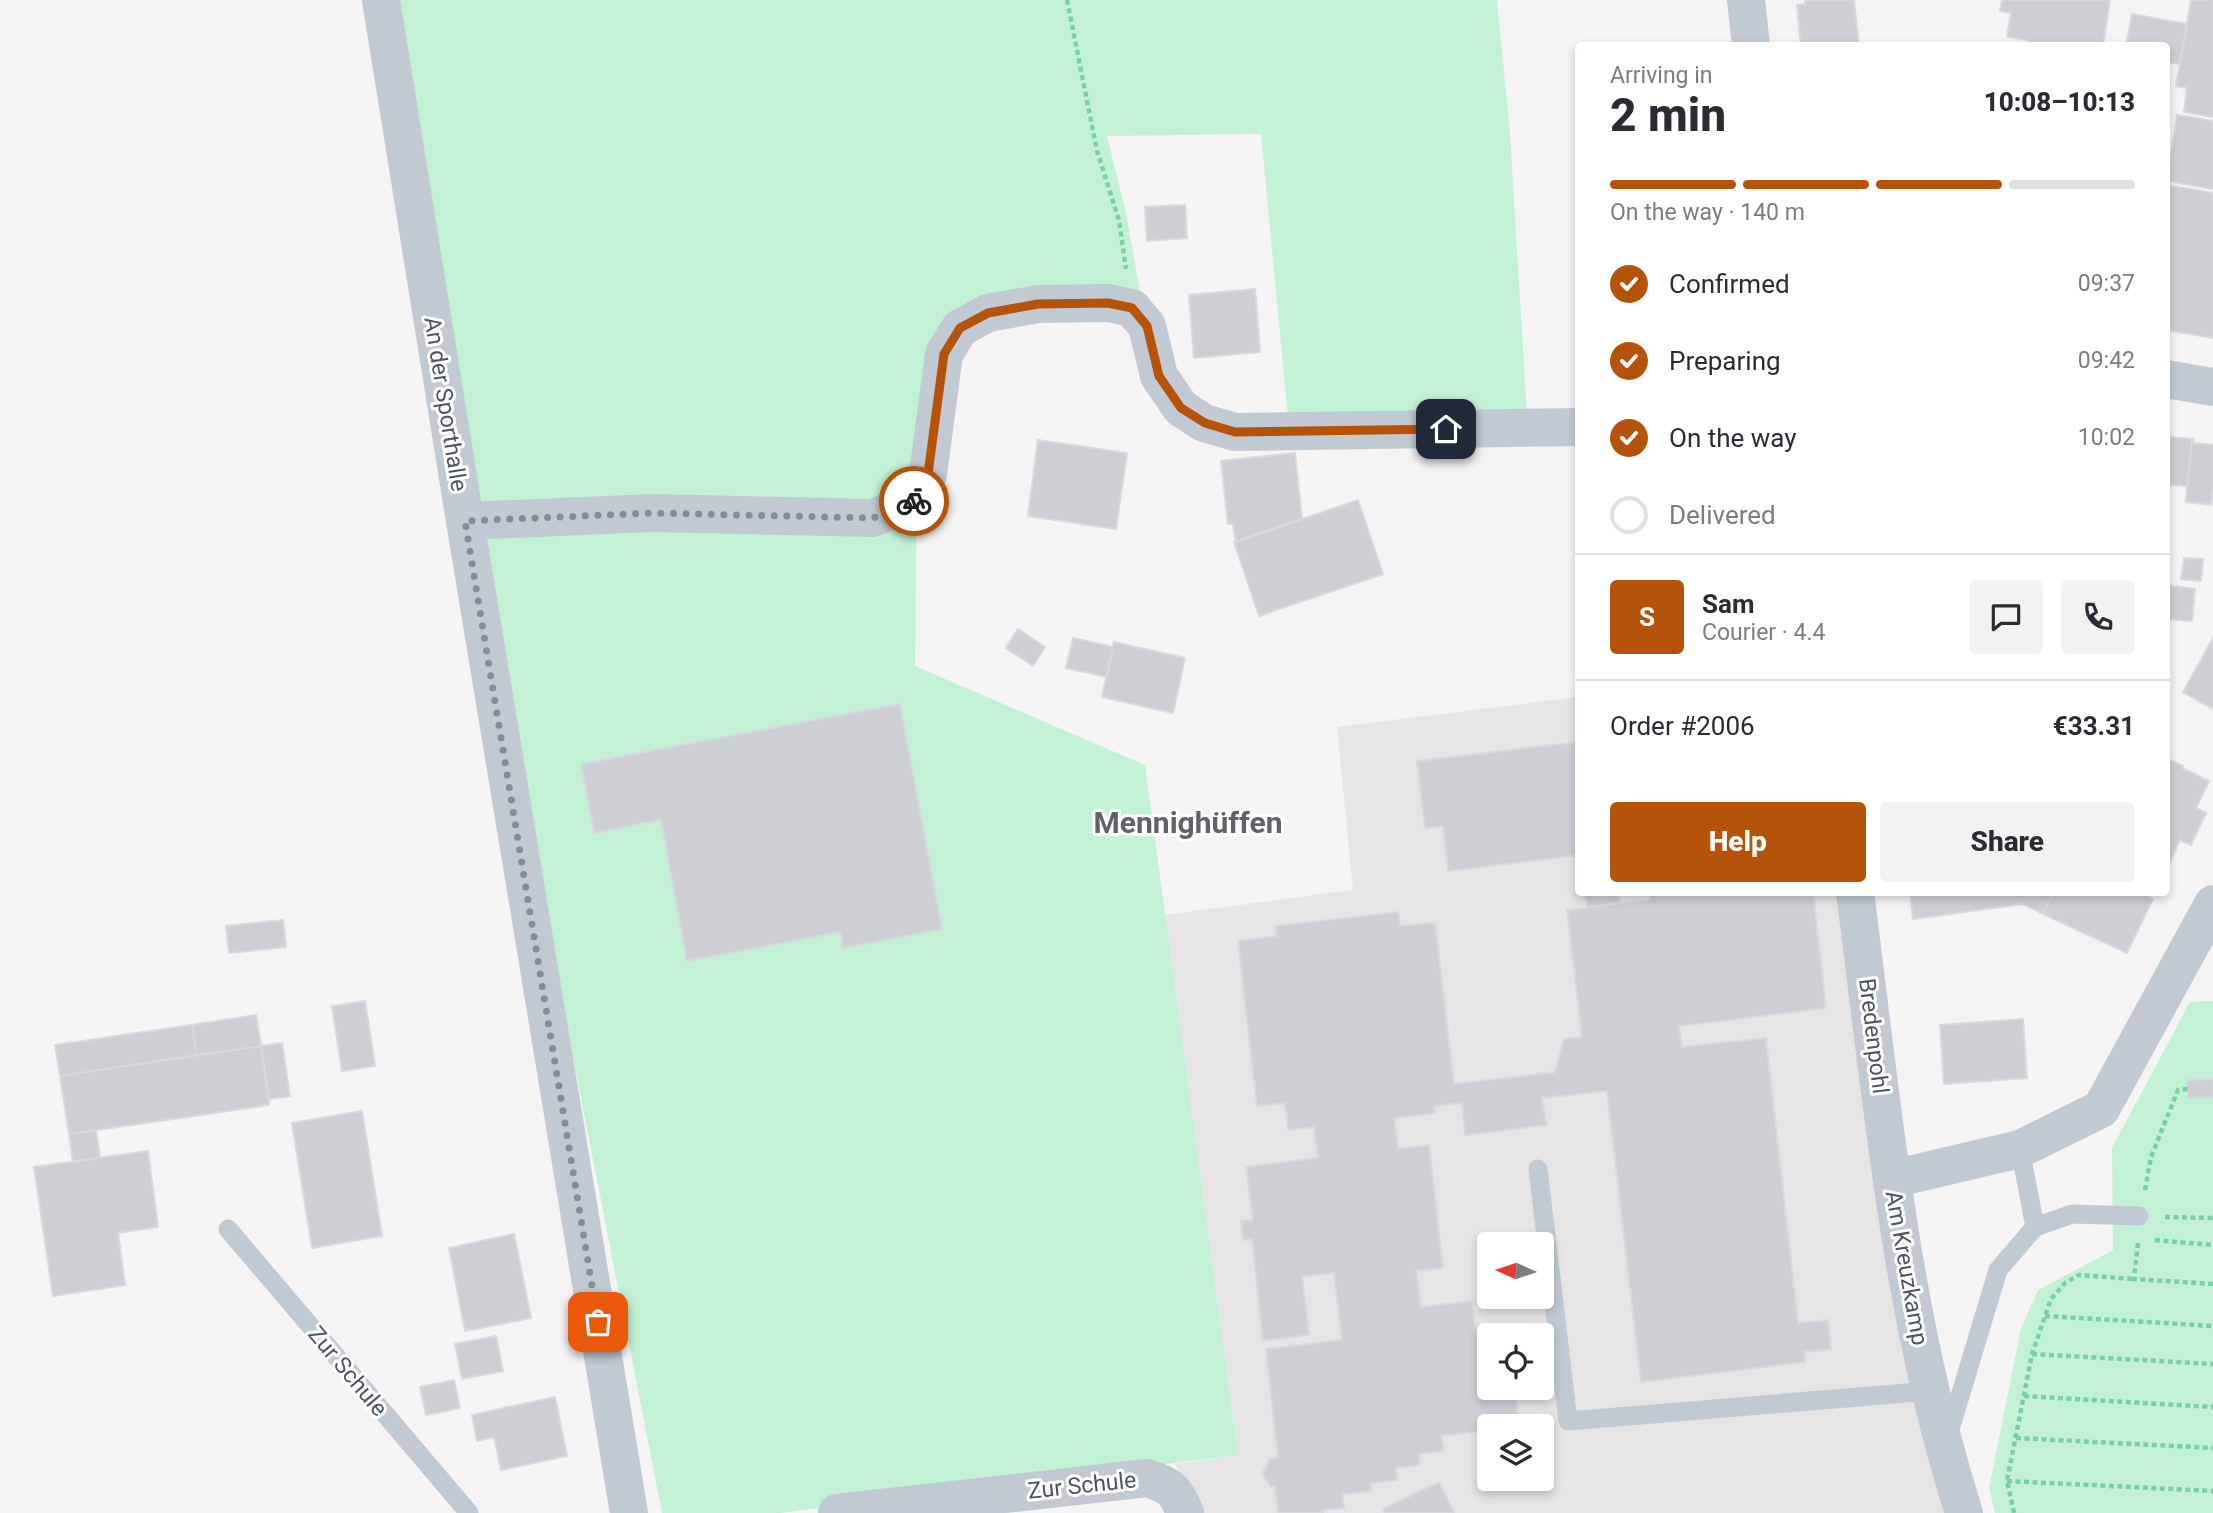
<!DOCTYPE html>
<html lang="en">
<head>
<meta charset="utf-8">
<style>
	:root { --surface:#fff; --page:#f2f2f3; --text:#2b2b33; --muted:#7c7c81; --line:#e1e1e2; --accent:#b45309 }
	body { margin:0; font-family:Roboto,sans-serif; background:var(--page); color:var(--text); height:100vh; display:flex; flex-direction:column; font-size:26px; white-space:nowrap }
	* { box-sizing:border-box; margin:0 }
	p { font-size:23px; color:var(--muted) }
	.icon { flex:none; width:38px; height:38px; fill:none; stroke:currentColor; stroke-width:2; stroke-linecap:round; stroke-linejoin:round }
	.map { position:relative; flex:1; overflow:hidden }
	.sheet { position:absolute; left:1575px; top:42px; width:595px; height:854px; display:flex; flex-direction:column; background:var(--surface); border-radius:7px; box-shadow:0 4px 10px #0003 }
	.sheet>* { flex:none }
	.needle { width:46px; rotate:273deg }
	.fabs { position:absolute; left:1477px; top:1232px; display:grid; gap:14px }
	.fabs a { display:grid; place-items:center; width:77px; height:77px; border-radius:7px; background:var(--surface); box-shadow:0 4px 10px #0003; font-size:35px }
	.pin { position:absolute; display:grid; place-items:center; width:60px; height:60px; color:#fff; margin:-30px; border-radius:14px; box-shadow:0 4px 10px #0006 }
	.courier { position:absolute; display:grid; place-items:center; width:70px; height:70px; margin:-35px; border:5px solid #b45309; border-radius:50%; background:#fff; color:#222; box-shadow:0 2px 9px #0007 }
	.head em { font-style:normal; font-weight:800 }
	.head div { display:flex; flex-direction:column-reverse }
	.head { display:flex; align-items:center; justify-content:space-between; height:119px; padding:0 35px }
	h1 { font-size:46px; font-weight:800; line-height:52px }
	.bar { display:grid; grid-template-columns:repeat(4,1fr); gap:10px 7px; align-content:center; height:84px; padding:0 35px }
	.bar i { height:9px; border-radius:5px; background:var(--line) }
	.bar .on { background:var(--accent) }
	.bar p { grid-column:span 4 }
	.line { display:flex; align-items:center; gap:18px; padding:0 35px; border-top:2px solid var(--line) }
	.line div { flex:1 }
	.round { display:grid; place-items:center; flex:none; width:74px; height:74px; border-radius:7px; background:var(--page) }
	ol { padding:0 35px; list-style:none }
	li { display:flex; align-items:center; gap:21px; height:77px }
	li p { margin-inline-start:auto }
	li .icon { padding:7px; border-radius:50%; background:var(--accent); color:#fff; stroke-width:4 }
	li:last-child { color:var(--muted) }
	li i { width:38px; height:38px; border:4px solid var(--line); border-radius:50% }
	.primary-button { display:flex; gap:14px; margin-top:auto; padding:14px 35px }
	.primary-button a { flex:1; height:80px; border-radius:7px; background:var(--accent); color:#fff; font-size:28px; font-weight:800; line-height:80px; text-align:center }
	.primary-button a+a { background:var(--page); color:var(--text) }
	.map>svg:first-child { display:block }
	.education { fill:#e6e4e5; fill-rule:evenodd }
	.green { fill:#c3f1d5 }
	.building { fill:#cdcfd5; stroke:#d7d9de; stroke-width:2 }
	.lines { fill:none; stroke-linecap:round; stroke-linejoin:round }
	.path { stroke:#7ad0a6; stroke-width:4.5; stroke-dasharray:5 3.5; stroke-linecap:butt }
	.service { stroke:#c1cad2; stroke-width:19 }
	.minor { stroke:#c1cad2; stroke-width:38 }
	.done { stroke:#868d94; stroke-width:7; stroke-dasharray:0 12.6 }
	.route { stroke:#b45309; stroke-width:9 }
	.labels { text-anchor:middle; stroke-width:6; stroke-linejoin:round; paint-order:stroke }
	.street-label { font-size:23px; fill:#4a5661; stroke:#fff }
	.district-label { font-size:30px; font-weight:bold; fill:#5f6368; stroke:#fff }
</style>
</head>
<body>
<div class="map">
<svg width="2213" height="1513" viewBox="0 0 2213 1513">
	<rect width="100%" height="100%" fill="#f5f3f3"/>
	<path class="education" d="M1578,697V892L1849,893L1950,1513H1194L1175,1464L1238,1455L1165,915L1353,890L1337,727ZM1489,1244H1542V1297H1489ZM1489,1335H1542V1388H1489ZM1489,1426H1542V1479H1489Z"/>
	<path class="green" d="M397,0H1497L1510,134L1527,416L1288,417L1261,134L1107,136L1126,213L1142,303L956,323L917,475L915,666L1145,765L1238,1455L780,1513H662L536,867Z
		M2213,1001V1513H1995L1989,1488L2021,1328L2038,1290L2113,1250L2112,1148L2190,1002Z"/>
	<path class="building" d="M1805,0H1854L1859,46H1801L1797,5L1805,4Z
		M2002,0H2110L2103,46H2036L2027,44L2028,40L2007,37L2011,13L2000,11Z
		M2191,0H2213V117L2184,112L2187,88L2176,86Z
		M2132,14L2187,24L2180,64L2166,62V46H2126Z
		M2177,115L2213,121V189L2167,181Z
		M2166,185L2213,193V338L2166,330Z
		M1185,205L1187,238L1147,241L1145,207Z
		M1255,289L1260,352L1194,358L1189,295Z
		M2171,437L2192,439L2186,502L2187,486L2170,485L2166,500V441H2171Z
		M2192,439H2194L2193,443L2213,445V489L2211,505L2186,502Z
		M1038,440L1127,453L1116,529L1028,516Z
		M1295,453L1302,519L1236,542L1233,524H1228L1221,461Z
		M1358,500L1383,574L1259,616L1234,542Z
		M2184,558L2203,559L2201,581L2181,579Z
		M2166,585L2195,589L2192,621L2166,619Z
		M1018,629L1045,647L1033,666L1006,648Z
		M1073,638L1113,647L1107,677L1066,668Z
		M2213,638V709L2183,692Z
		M1114,642L1185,658L1173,713L1102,697Z
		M900,704L942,929L843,948L840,932L687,961L661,820L594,833L581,764Z
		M1578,742V855L1448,871L1443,826L1425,828L1417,761Z
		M2166,758L2183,766L2182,768L2209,781L2196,808L2206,813L2191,845L2180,840L2167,868Z
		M1585,892H1619L1620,903L1587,907Z
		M1649,892H1665V895L1686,892H1813L1826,1008L1679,1026L1682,1047L1766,1038L1798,1323L1828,1320L1831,1349L1804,1352L1805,1362L1641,1382L1607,1091L1542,1098L1546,1125L1465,1135L1462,1103L1434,1106L1435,1113L1394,1118L1398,1149L1429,1145L1443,1268L1416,1271L1421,1307L1472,1301L1475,1328L1490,1326L1499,1335H1489V1388H1532L1529,1392L1515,1393L1519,1426H1489V1430L1441,1436L1444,1451L1419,1454L1420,1465L1396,1468L1397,1480L1371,1483L1372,1491L1342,1494L1344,1508L1322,1510L1323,1513H1278L1275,1486H1271L1262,1474L1270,1459L1278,1458L1266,1349L1342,1340L1334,1273L1302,1276L1309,1335L1263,1341L1252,1239L1243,1240L1241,1221L1253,1220L1246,1167L1318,1158L1314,1127L1288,1130L1285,1103L1257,1106L1238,941L1277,936L1275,926L1398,912L1400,926L1435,923L1454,1084L1555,1072L1564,1039L1582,1037L1567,910L1650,900Z
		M1910,892H2053L2043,914L2023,904L1913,919Z
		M2053,892H2140L2153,899L2127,953L2043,914Z
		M283,920L286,947L229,953L226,926Z
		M365,1001L375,1066L342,1071L332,1006Z
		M256,1015L261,1046L197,1055L192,1025Z
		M2023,1019L2027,1078L1944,1084L1940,1025Z
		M192,1025L197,1055L60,1076L55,1045Z
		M282,1043L290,1096L269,1099L261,1046Z
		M261,1046L269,1105L69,1134L60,1076Z
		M2213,1079V1097L2188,1098L2187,1080Z
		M362,1111L382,1236L312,1248L292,1123Z
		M96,1130L100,1158L73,1162L69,1134Z
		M148,1151L158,1227L118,1233L125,1285L53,1296L34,1167Z
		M514,1234L531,1318L465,1331L449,1248Z
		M496,1336L503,1371L462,1379L455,1344Z
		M454,1380L460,1408L426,1415L420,1387Z
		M555,1397L567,1456L501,1470L494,1437L477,1441L472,1415Z
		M1439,1482L1454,1513H1385L1383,1509Z"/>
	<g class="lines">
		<path class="path" d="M1067,0L1097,151L1119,220L1126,269
			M2145,1190L2151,1157L2178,1090L2188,1089
			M2165,1217L2213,1218
			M2155,1240L2213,1245
			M2138,1243L2134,1279L2213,1284
			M2045,1316L2213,1326
			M2032,1354L2213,1364
			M2024,1396L2213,1407
			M2016,1438L2213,1448
			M2007,1481L2213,1491
			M2014,1513L2007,1481L2032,1354L2051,1299L2065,1283L2079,1275L2134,1279"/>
		<path class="service" d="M1538,1169L1568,1421L1930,1391
			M2035,1227L2072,1214L2139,1216
			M228,1229L469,1513
			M1948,1436L1998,1270L2035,1227L2020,1149"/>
		<path class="minor" d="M381,0L465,521L629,1513
			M1746,0L1751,46
			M2166,379L2213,387
			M465,521L652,513L873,518L914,501L928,474L944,354L960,328L988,313L1038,304L1108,303L1132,308L1147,326L1159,376L1181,408L1204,423L1235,432L1578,427
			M1855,892C1882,1100 1900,1313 1964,1513
			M1892,1179L2020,1149L2101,1109L2213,904
			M837,1513L1147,1478C1170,1485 1176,1490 1185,1513"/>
	</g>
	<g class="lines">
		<path class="done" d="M598,1322L465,521L652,513L873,518L914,501"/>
		<path class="route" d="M914,501L928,474L944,354L960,328L988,313L1038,304L1108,303L1132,308L1147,326L1159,376L1181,408L1205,423L1235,432L1446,429"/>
	</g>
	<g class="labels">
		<g class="street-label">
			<text transform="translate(446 404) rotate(81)" y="8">An der Sporthalle</text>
			<text transform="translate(1874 1036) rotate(83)" y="8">Bredenpohl</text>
			<text transform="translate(1907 1268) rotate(80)" y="8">Am Kreuzkamp</text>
			<text transform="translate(348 1371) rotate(50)" y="8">Zur Schule</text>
			<text transform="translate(1082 1485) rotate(-6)" y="8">Zur Schule</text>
		</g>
		<g class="district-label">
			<text x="1188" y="833">Mennighüffen</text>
		</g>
	</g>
</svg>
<div class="fabs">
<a><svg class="needle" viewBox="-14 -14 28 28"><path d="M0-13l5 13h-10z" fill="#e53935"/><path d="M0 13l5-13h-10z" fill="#7c7c81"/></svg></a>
<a><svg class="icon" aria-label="locate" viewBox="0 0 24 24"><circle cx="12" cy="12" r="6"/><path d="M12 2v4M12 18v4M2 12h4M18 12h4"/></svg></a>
<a><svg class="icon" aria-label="layers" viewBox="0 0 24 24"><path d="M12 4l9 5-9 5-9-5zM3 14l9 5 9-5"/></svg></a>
</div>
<div class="pin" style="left:598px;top:1322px;background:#ea580c"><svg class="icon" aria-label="bag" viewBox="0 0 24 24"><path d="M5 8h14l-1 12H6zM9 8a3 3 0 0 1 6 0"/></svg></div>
<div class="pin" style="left:1446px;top:429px;background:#1f2937"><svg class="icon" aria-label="home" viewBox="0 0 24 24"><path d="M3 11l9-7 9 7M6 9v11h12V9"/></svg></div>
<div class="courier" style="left:914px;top:501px"><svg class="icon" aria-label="bike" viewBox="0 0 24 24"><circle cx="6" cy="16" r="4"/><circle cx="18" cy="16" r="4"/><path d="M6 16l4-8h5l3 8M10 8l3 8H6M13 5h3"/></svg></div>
<section class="sheet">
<div class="head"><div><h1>2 min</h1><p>Arriving in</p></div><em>10:08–10:13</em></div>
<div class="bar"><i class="on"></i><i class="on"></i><i class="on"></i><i></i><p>On the way · 140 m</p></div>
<ol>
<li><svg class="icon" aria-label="check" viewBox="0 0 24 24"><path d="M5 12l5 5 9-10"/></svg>Confirmed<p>09:37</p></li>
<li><svg class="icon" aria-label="check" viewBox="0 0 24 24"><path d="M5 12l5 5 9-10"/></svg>Preparing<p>09:42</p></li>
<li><svg class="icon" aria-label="check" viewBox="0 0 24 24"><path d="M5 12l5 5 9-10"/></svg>On the way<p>10:02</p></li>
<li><i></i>Delivered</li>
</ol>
<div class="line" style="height:126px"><b class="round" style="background:var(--accent);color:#fff">S</b><div><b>Sam</b><p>Courier · 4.4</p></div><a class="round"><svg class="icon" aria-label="chat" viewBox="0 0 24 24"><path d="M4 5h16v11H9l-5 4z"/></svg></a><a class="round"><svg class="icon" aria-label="phone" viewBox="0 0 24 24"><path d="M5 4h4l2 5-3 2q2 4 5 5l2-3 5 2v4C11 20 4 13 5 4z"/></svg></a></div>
<div class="line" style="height:91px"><div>Order #2006</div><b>€33.31</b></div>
<div class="primary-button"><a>Help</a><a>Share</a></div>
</section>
</div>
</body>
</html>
